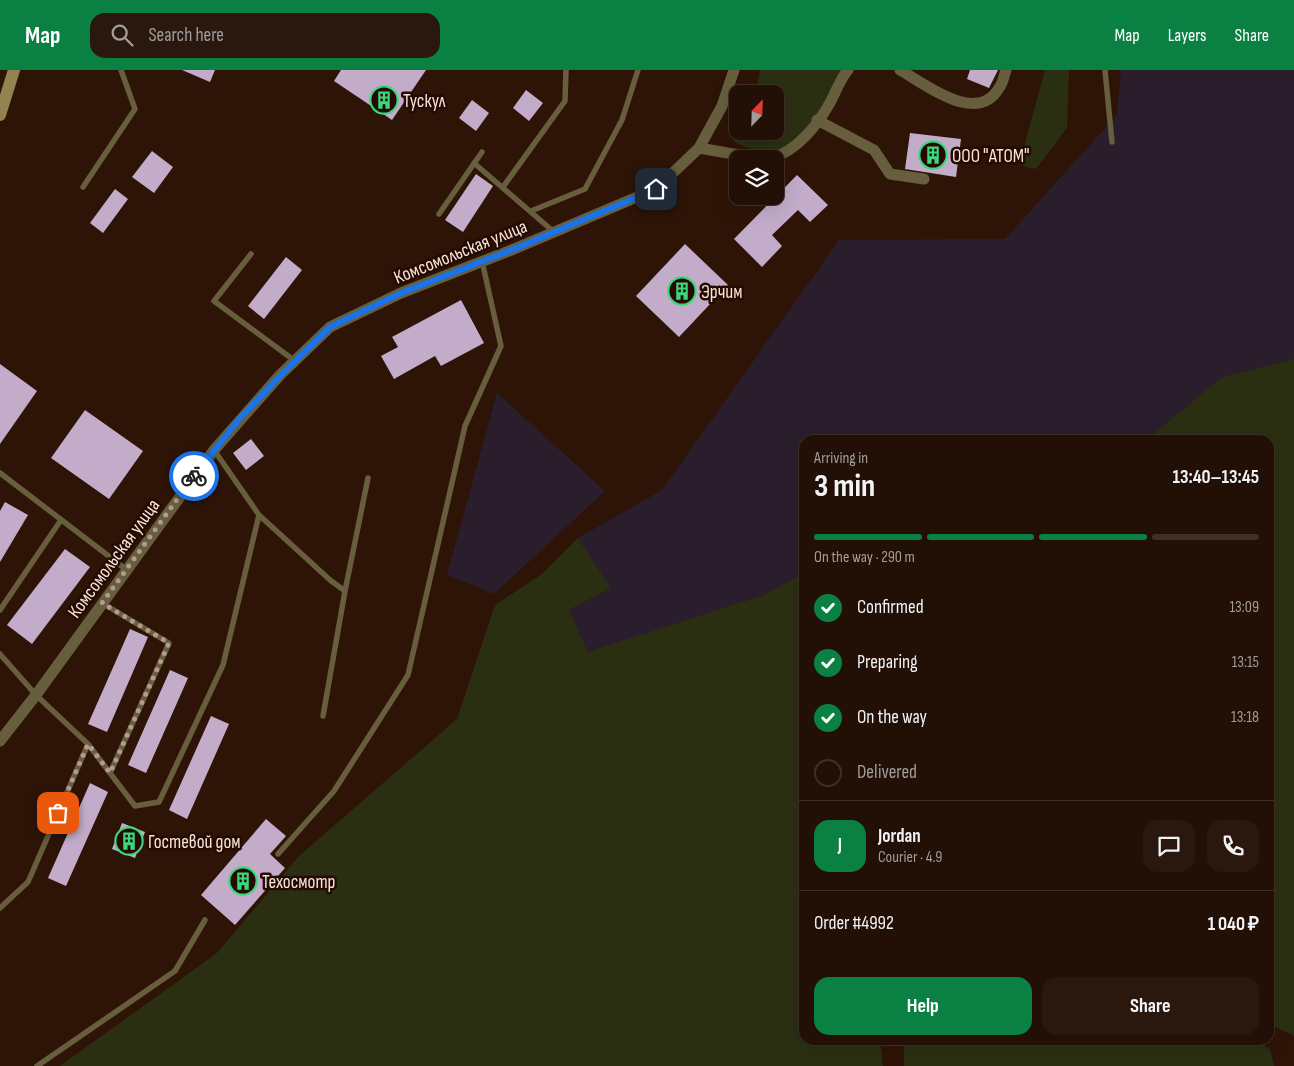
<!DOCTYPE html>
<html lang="en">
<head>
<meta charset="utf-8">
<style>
	:root { --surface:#220f05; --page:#2a180f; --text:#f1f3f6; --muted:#a29c9a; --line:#3f2f27; --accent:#0b8043 }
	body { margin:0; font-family:"Sofia Sans Condensed",sans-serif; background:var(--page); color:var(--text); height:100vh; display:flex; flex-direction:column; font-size:19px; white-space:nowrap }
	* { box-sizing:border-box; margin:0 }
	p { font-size:16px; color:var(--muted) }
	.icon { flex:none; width:28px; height:28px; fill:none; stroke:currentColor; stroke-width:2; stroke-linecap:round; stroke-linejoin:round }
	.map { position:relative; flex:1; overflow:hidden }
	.panel { position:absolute; left:799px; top:365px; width:475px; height:610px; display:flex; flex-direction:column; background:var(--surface); border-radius:15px; box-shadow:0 5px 20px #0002,0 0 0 1px var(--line) }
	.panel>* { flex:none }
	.needle { width:32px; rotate:23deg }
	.tools { position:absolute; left:729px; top:15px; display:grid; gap:10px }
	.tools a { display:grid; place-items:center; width:55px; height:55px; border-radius:10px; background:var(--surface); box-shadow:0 5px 20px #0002,0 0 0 1px var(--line); font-size:25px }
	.pin { position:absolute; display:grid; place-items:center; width:42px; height:42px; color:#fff; margin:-21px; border-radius:10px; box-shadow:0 2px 8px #0006 }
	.courier { position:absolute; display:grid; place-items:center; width:50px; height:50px; margin:-25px; border:4px solid #1a73e8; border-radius:50%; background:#fff; color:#222; box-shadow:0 1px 6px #0007 }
	.head em { font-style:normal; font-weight:700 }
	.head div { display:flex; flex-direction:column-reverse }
	.head { display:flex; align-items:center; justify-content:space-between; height:85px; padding:0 15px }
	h1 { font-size:32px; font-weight:700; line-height:38px }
	.bar { display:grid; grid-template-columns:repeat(4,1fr); gap:8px 5px; align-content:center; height:60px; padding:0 15px }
	.bar i { height:6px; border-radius:4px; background:var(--line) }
	.bar .on { background:var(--accent) }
	.bar p { grid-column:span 4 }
	.line { display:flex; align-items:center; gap:12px; padding:0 15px; border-top:1px solid var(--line) }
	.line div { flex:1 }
	.round { display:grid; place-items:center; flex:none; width:52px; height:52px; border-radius:15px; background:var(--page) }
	ol { padding:0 15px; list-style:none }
	li { display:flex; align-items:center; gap:15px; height:55px }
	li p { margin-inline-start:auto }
	li .icon { padding:5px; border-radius:50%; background:var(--accent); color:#fff; stroke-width:4 }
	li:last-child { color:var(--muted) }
	li i { width:28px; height:28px; border:2px solid var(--line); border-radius:50% }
	.button { display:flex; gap:10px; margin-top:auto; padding:10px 15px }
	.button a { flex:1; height:58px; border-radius:15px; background:var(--accent); color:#fff; font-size:20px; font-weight:700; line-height:58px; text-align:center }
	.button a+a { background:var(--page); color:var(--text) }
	header { display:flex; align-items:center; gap:30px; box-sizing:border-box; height:70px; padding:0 25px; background:var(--accent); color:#fff }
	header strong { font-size:24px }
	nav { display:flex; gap:28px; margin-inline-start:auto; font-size:18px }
	.search { width:350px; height:45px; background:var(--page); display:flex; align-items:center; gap:12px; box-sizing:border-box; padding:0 18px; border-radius:15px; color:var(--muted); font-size:19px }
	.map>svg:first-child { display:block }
	.industrial { fill:#2a1e2c }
	.green { fill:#2b2f12 }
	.building { fill:#c2acca }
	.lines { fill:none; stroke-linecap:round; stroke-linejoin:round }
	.lane { stroke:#675e3e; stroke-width:5.5 }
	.street { stroke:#675e3e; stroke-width:11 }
	.secondary { stroke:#93844f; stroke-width:12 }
	.done { stroke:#b19b91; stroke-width:5; stroke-dasharray:0 9 }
	.route { stroke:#1a73e8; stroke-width:6 }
	.labels { text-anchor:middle; stroke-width:5; stroke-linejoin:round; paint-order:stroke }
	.poi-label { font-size:19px; fill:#f7e4db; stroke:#240a01; text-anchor:start }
	.street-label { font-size:19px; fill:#f7e4db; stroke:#240a01 }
</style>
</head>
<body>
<header>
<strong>Map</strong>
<div class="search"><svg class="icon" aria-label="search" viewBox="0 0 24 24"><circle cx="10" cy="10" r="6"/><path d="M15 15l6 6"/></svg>Search here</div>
<nav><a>Map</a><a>Layers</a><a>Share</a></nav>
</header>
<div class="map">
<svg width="1294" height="996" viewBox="0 0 1294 996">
	<rect width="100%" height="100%" fill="#2e1407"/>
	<path class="industrial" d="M1121,0H1294V289L1222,307L1146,370H804V503L764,525L588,583L569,540L611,518L578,468L662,420L839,170L1005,169L1117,45Z
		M497,323L605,421L494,524L447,505Z"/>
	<path class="green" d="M760,0H851L817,50L774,88L734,72L739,61H775V24H756Z
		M1045,0H1069L1067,58L1036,99L1019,95Z
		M1294,289V966L1269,954V370H1146L1222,307Z
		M578,468L611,518L569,540L588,582L764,525L804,503V970H880L883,996H60L217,883L299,786L457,649L495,535L542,504Z
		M904,970H1257L1270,980L1274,996H904Z"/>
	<path class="building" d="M182,0H215L210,12Z
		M341,0H426L392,50L334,11Z
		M970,0H998L989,18L967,9Z
		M526,20L543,33L529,51L513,38Z
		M472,30L489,43L476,61L459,48Z
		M910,63L961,69L956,107L905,99Z
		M152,81L173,97L154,123L132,107Z
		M476,104L493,116L463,162L445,150Z
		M797,105L828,135L810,152L798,140L772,165L782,176L762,197L734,169Z
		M115,119L128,129L103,163L90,153Z
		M685,174L728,215L679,267L636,226Z
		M286,187L302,200L264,249L248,236Z
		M461,230L484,273L441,296L435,286L394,309L381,286L398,277L392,267Z
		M0,294L37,321L0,374Z
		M85,340L143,381L109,429L51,388Z
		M251,369L264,386L246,400L233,383Z
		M5,432L28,445L0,492V441Z
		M65,479L90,497L32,574L7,555Z
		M130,559L148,567L107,662L88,654Z
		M170,600L188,608L146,703L128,695Z
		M211,646L229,654L187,749L169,740Z
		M90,713L108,722L66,816L48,808Z
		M266,749L286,766L270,784L285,798L235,855L201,825Z
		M122,753L145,762L135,788L112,779Z"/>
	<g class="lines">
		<path class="lane" d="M1105,0L1112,72
			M474,93L554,162
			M83,117L135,39L121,0
			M503,117L565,31L566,0
			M531,141L585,119L622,50L638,0
			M439,144L482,82
			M251,184L214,231L295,291
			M214,380L259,445L330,510L345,521L368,408
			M0,403L127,500
			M102,533L169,573L110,703
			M0,540L61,450
			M0,584L36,625L88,674L135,736L159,732L223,595L259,445
			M323,646L345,521
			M278,784L334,721L408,605L465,356L501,276L482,191
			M0,838L28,812L88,674
			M37,996L175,901L205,850"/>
		<path class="street" d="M900,0C925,14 977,56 999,18C1003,13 1004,6 1006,0
			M817,50L874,80L890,104L924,109
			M699,78L762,89
			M770,89C797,81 818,55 831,31C836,21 841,8 848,0
			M0,671L36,625L214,380L280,305L330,257L401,223L514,179L656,119L699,78L722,36L734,0"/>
		<path class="secondary" d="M0,45L14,0"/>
	</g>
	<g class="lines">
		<path class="done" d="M58,743L88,674L110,703L169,573L102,533L194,406"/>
		<path class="route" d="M194,406L240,348L280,306L330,257L401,223L514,179L656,119"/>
	</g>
	<defs>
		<g id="building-ring" transform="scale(1.4375)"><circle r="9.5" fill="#240a01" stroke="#3ad77f" stroke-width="1.5"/><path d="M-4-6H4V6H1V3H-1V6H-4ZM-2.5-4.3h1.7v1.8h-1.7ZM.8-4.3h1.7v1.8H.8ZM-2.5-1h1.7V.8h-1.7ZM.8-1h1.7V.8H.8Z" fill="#3ad77f"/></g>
	</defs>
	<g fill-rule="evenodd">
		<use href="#building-ring" x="384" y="30"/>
		<use href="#building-ring" x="933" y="85"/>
		<use href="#building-ring" x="682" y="221"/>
		<use href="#building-ring" x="129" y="771"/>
		<use href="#building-ring" x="243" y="811"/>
	</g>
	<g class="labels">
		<g class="poi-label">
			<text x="403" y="37">Тускул</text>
			<text x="952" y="92">ООО "АТОМ"</text>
			<text x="701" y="228">Эрчим</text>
			<text x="148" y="778">Гостевой дом</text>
			<text x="262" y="818">Техосмотр</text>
		</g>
		<g class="street-label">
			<text transform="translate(460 181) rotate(-22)" y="7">Комсомольская улица</text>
			<text transform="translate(113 488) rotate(-54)" y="7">Комсомольская улица</text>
		</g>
	</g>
</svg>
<div class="tools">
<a><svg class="needle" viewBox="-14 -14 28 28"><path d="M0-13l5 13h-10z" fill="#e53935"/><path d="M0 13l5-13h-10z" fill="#a29c9a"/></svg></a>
<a><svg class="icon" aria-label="layers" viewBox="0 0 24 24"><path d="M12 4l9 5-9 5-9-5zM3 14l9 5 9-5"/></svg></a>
</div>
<div class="pin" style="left:58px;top:743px;background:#ea580c"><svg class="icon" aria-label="bag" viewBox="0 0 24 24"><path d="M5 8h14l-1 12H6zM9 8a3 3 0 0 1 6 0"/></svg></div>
<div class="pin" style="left:656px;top:119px;background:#1f2937"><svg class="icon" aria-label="home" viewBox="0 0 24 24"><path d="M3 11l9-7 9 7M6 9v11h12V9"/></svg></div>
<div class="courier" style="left:194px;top:406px"><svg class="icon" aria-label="bike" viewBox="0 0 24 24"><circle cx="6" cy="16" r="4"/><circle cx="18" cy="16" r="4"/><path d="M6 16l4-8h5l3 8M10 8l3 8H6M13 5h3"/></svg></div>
<section class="panel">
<div class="head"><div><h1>3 min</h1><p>Arriving in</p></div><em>13:40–13:45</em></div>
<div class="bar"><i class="on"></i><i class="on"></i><i class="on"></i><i></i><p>On the way · 290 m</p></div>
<ol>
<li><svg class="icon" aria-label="check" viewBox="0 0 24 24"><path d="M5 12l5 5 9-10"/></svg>Confirmed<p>13:09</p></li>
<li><svg class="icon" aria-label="check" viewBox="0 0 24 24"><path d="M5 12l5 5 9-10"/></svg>Preparing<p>13:15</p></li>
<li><svg class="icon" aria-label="check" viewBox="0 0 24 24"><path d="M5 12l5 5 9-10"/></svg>On the way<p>13:18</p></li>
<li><i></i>Delivered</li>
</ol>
<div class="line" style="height:90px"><b class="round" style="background:var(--accent);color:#fff">J</b><div><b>Jordan</b><p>Courier · 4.9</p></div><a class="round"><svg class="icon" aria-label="chat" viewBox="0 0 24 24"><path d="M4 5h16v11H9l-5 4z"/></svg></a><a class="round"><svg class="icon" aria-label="phone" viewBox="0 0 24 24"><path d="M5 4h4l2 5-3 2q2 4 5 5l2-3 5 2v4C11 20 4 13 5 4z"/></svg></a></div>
<div class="line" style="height:65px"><div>Order #4992</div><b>1 040 ₽</b></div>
<div class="button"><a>Help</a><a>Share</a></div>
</section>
</div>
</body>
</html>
